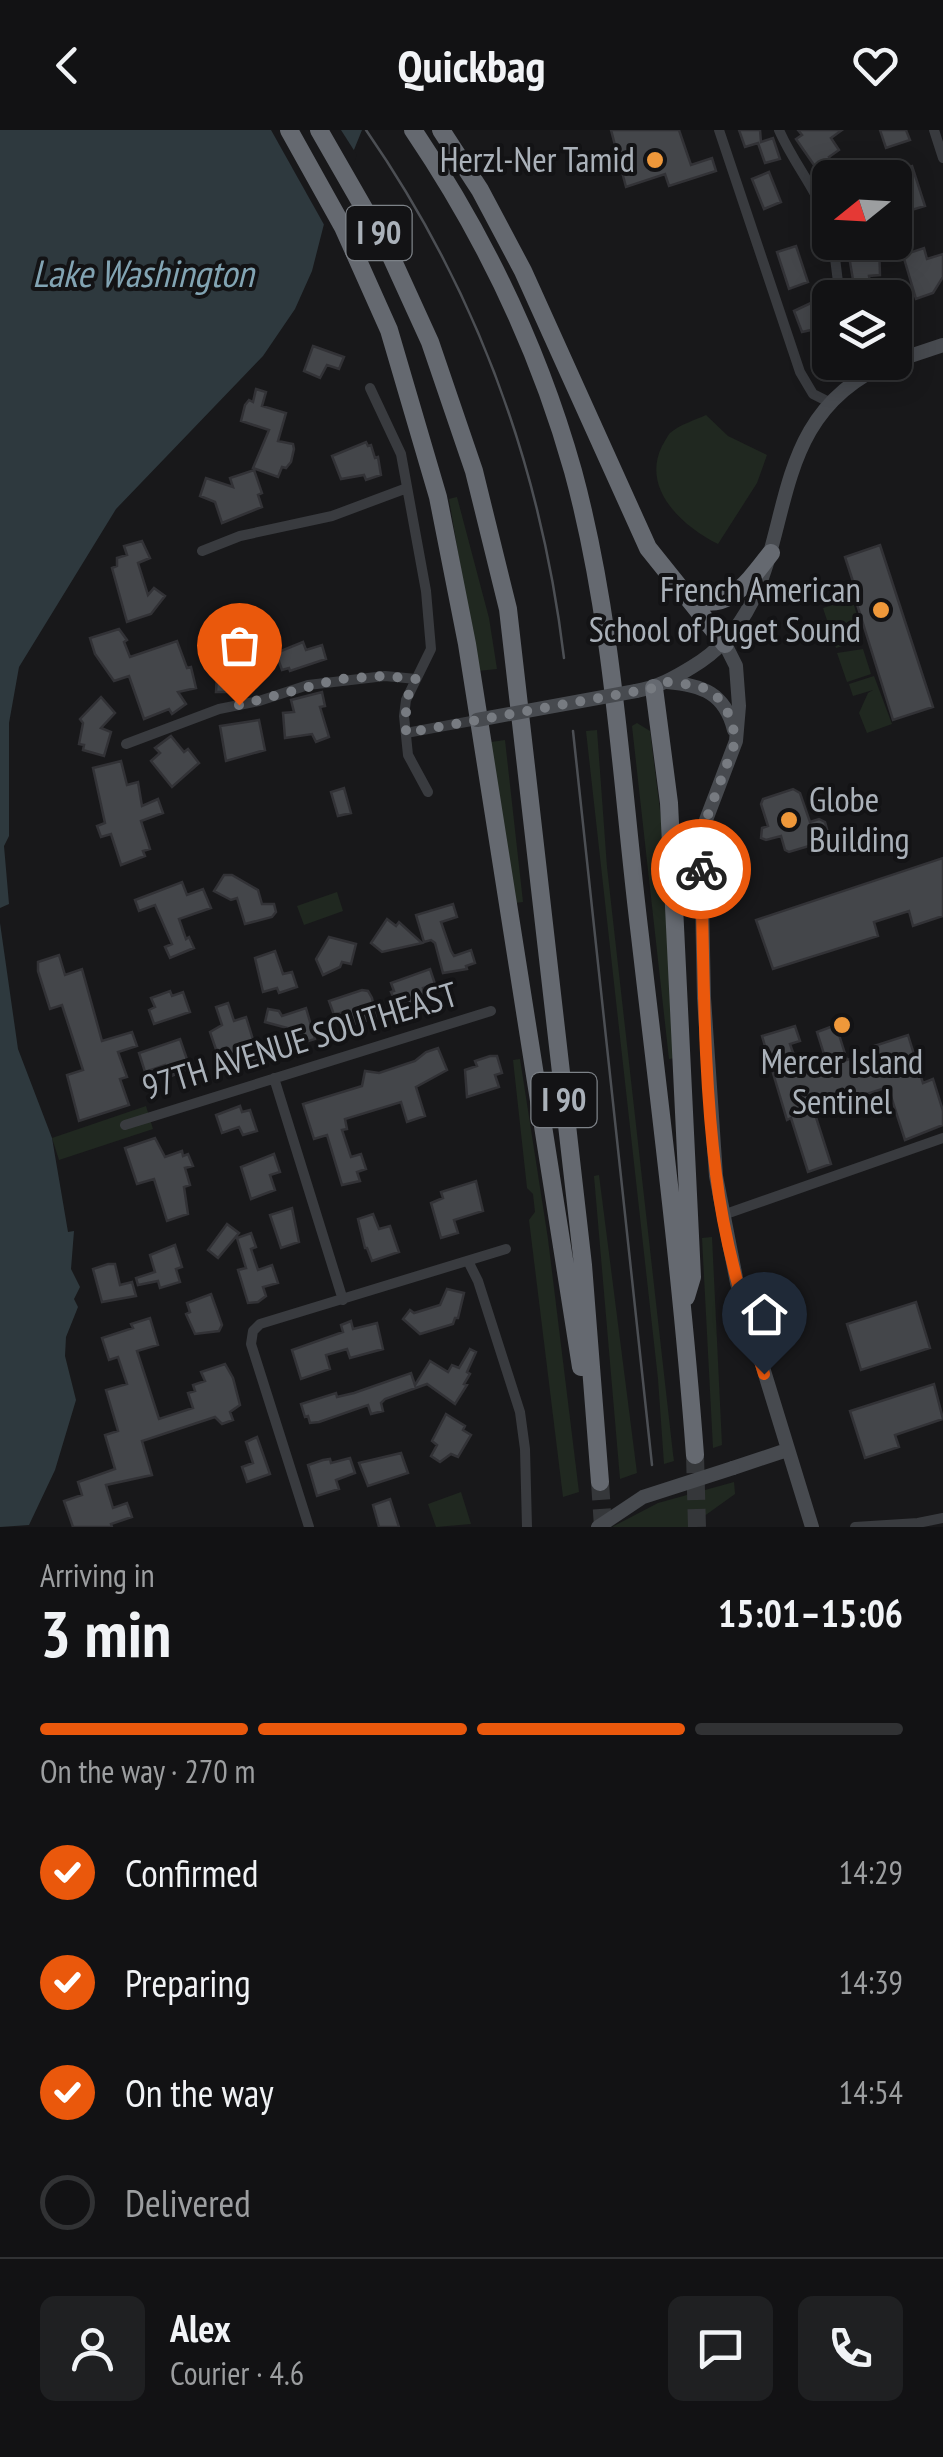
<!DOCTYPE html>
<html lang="en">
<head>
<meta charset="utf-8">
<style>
	:root { --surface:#121214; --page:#1f2022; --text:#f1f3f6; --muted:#9c9ea0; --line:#313234; --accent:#ea580c }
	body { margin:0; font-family:"PT Sans Narrow",sans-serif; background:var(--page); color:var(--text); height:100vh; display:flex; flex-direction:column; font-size:38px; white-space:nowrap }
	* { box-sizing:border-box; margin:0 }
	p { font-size:32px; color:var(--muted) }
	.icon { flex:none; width:55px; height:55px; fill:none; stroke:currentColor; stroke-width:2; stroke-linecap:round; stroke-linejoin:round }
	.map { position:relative; height:1397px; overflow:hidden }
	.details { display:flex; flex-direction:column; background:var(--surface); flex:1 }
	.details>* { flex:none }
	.needle { width:65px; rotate:252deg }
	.controls { position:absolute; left:812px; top:30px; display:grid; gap:20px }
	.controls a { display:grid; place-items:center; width:100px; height:100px; border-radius:15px; background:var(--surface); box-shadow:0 5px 25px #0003,0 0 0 2px var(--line); font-size:50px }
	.pin { position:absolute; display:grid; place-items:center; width:85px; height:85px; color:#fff; margin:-102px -42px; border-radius:50% 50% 50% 0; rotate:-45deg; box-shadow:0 0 10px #0007 }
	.pin .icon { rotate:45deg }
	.courier { position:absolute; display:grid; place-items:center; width:100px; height:100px; margin:-50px; border:8px solid #ea580c; border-radius:50%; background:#fff; color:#222; box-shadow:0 2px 12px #0007 }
	.head em { font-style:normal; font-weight:700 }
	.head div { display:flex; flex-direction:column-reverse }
	.head { display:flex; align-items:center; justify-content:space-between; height:170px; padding:0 40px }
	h1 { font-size:65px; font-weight:700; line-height:75px }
	.bar { display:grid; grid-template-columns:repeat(4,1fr); gap:15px 10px; align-content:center; height:120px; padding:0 40px }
	.bar i { height:12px; border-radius:8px; background:var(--line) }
	.bar .active { background:var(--accent) }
	.bar p { grid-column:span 4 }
	.line { display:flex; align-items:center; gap:25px; padding:0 40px; border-top:2px solid var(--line) }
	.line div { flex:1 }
	.round { display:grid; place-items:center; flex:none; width:105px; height:105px; border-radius:15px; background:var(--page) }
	ol { padding:0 40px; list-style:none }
	li { display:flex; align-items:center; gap:30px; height:110px }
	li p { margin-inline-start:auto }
	li .icon { padding:10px; border-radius:50%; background:var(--accent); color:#fff; stroke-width:4 }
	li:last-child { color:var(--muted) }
	li i { width:55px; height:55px; border:5px solid var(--line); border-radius:50% }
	header { display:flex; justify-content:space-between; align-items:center; height:130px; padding:0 40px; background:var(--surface); font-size:45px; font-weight:700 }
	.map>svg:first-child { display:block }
	.green { fill:#202820 }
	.water { fill:#2e393e }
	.pier { fill:#18181a }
	.building { fill:#44464a; stroke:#323236; stroke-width:2.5 }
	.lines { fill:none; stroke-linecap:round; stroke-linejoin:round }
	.highway-tunnel { stroke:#35373a; stroke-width:18; stroke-dasharray:18 9; stroke-linecap:butt }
	.street { stroke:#393b3f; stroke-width:10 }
	.secondary { stroke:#474a4f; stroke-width:14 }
	.highway { stroke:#656970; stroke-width:18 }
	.tram { stroke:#4c4f54; stroke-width:2.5 }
	.secondary-bridge { stroke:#474a4f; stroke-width:14 }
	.done { stroke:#777b81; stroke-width:10; stroke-dasharray:0 18 }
	.route { stroke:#ea580c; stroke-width:12 }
	.poi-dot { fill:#ef983a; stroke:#131315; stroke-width:4 }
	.labels { text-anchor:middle; stroke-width:8; stroke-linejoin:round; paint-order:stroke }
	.shield { fill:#131315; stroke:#7d8288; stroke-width:2.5 }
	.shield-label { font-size:32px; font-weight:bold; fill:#aab1b9 }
	.poi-label { font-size:35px; fill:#aab1b9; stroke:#131315; text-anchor:end }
	.street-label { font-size:35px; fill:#aab1b9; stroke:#131315 }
	.water-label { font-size:38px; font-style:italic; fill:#82a4b3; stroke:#131315 }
</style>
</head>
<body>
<header><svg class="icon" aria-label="back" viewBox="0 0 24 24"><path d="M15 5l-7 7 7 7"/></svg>Quickbag<svg class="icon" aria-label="heart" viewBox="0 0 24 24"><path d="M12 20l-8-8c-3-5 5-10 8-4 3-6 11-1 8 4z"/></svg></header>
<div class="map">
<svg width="943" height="1397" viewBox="0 0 943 1397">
	<rect width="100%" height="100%" fill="#18181a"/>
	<path class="green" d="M706,285L728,306L767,325L757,353L718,414C682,396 641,359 662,316C664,313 668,305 670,303C679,295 695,290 706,285Z
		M457,367L489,488L497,539L478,541L449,369Z
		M852,469L863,504L862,510L836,518L823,478Z
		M863,519L871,544L847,552L837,523Z
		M874,546L892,594L867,603L859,583L868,563L873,560L853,566L849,554Z
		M637,593L650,601L661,688L675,928L669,929L632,596Z
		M597,600L607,737L673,1324L674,1331L664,1334L658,1249L586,601Z
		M505,610L523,772L515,773L491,620V612Z
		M337,762L343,781L304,795L297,776Z
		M520,929L548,1109L579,1362L563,1367L529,1090L535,1082L533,1064L527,1058L513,930Z
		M146,976L153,999L59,1030L52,1008Z
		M599,1045L637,1343L620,1349L594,1046Z
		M712,1107L722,1315L713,1318L702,1108Z
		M734,1352L735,1364L689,1397H612L658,1373Z
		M461,1362L471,1394L436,1397L428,1374Z"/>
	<path class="water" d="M0,0H362L324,94L312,141L295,179L263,226L116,379L19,537L9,593V706L4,716L9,774L0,778Z
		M0,793L18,919L52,1008L68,1102L74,1101L71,1139L80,1157L74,1169L78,1177L66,1207L65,1226L76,1270L55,1340L29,1395L0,1397Z"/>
	<path class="pier" d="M271,0H341L357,25L327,100Z"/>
	<path class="building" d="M611,0H679L691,35L712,28L716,41L669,56L665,44L626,57Z
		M739,0H760L761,12L773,8L780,29L765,33L758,13L745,17Z
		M798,0H842L831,8L839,20L829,27L843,48H823L796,9L802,5Z
		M880,0H906L910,10L886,18Z
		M912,36L925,76L895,85V73L902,70L893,42Z
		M769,42L781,72L764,79L752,49Z
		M854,112L879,114L880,145L869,146L872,168H856L847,114Z
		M796,116L808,152L789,159L777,122Z
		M924,118L927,129L943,124V147L933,163L916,169L903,125Z
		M815,171L828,209L815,213L811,200L802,202L794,181Z
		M313,216L344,227L339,239L327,235L320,248L304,241Z
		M256,259L266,262L262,276L286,283L278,311L293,314L294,319L291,332L286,338L282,337L278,347L253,338L269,300L241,291L245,275L249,270L253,272Z
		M366,312L368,316L371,315L375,328L378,327L381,345L366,350L364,345L341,349L332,326Z
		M254,340L262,363L258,365L262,377L222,393L215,372L200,366L206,348L233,357L230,348Z
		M142,411L150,428L138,433L148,465L154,458L165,466L151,484L127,492L112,438L117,436V428L127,425L124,416Z
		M880,415L933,577L893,590L856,471L859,470L845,427Z
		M119,499L127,510L124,512L130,527L177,511L187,538L191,537L196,558L178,562L186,574L172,584L169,579L144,589L129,546L114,551L95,524L90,508Z
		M303,512L306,520L322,515L326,529L290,541L289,538L282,540L276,523Z
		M218,529L258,531L257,548H234L233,562H216Z
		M322,562L325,576L320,577L329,607L316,612L312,604L285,608L283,583L294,582L291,570Z
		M101,567L115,583L101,598L111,602L104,626L83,620L84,615L79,614L83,593L80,589Z
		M259,590L265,620L226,631L220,596Z
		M171,606L184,622L188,619L199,633L172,657L151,631L160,623L155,618Z
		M121,631L127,655L138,652L142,676L158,669L163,683L141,691L150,719L143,721L145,726L121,735L111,704L101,707L97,696L105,693L93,638Z
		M344,658L351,683L338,686L331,662Z
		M793,659L800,663L810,692L819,689L825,692L829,706L826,711L789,722L785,720L781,706L766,710L761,708L762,698L768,696L761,674L763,669Z
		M943,728V786L913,796L909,781L874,792L878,806L773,839L756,790Z
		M224,745H232L258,760L262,774H274L276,782L272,787L245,794L237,768L231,770L214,761Z
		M182,752L187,765L203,759L211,778L179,789L186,809L189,807L194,818L170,828L165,817L172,814L155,775L139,781L135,770Z
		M453,774L457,787L441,792L451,821L454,826L471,820L475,833L466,836L467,839L443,843L435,813L431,810L424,812L416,785Z
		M387,789L396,796L399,792L422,813L382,822L371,813Z
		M329,807L356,814L351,834L342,832L340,837L323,845L316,829Z
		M275,821L283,844L292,842L297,857L279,863L277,858L263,862L255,828Z
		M59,825L65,845L82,839L102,911L132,902L137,916L118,922L127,947L120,949L129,975L79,991L67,945L83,940L62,875L50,879L38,841V832Z
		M430,839L435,854L423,858L426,868L421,870L422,874L400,881L391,862L394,861L391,853Z
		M362,860L368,861L372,868L376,888L354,894L353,890L348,892L344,882L334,885L329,871Z
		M170,861L172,866L183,862L190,882L154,894L149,880L155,877L151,868Z
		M228,873L234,891L246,887L259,929L223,940L210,902L222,895L216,877Z
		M306,878L315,909L296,915L291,899L265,892L268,879L279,881L282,886Z
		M836,895L847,930L876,921L874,916L908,905L923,953L933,949L943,981V995L905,1010L888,957L814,981L831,1034L808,1042L791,988L787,990L762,906L795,896L800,911L790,914L801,945L828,937L817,902Z
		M180,909L190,938L169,947L165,935L145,942L139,923Z
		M438,918L447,940L416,957L425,986L407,992L401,972L345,989L347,999L342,1000L351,1027L361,1024L366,1039L357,1042L360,1051L342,1055L327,1005L314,1009L303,974L362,956L365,941L379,943L415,931L426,922Z
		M490,926H497L502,943L495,945L499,957L467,967L465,940L477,936L475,931Z
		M240,976L242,982L250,980L257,1001L243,1005L239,997L222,1003L216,985Z
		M155,1008L165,1027L182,1021L183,1026L188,1024L193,1036L185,1038L190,1055L184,1057L188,1084L167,1091L154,1049L137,1054L125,1018Z
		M274,1024L280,1042L270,1045L275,1060L251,1069L241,1037Z
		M476,1051L483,1081L454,1090L458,1103L441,1108L431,1073L443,1068L441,1062Z
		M292,1078L299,1112L281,1118L270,1085Z
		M373,1084L379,1099L390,1096L399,1122L372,1131L367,1118H365L358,1089Z
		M227,1094L239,1103L218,1128L208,1120Z
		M251,1103L256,1117L251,1119L258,1140L272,1135L278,1153L263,1157L266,1166L258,1172L248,1173L238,1140L246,1138L237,1108Z
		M175,1115L182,1137L176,1139L180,1152L160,1158L158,1151L138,1155L136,1148L155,1142L150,1125Z
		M108,1134H115L120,1155L132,1152L136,1166L102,1172L93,1139Z
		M447,1159L464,1163L458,1188H455L453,1194L420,1204L403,1189L410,1180L414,1183L440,1175Z
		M211,1164L222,1195L219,1201L195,1204L186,1184L190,1182L187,1173Z
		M916,1172L930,1218L861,1240L847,1194Z
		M150,1188L158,1215L137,1221L159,1289L193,1278L188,1263L195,1261L193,1255L205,1251L201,1242L225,1234L233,1248L240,1275L230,1282L233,1290L222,1294L215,1287L142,1311L152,1345L106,1355L113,1378L127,1373L132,1387L111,1394L112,1397H73L64,1371L82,1365L78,1352L115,1339L105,1305L118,1301L106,1260L127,1254L118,1227L109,1230L102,1208L133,1198L131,1194Z
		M351,1191L353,1199L377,1193L383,1219L350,1228L347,1219L326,1225L330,1239L301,1249L292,1220L343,1202L341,1195Z
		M470,1219L476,1222L467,1242L470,1244L464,1254L467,1255L455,1274L427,1254L385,1269L381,1273L383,1281L371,1284L368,1275L319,1292L310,1293L308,1286L305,1287L301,1274L336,1263L337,1267L354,1263L411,1243L415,1255L430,1231L448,1242L452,1235L459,1238Z
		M934,1254L943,1289L895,1305L899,1317L865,1328L850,1281Z
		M446,1284L465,1296L463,1300L471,1305L458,1327L451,1324L440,1332L431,1326L437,1315L432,1311Z
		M257,1307L270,1344L247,1352L242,1337L253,1333L246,1312Z
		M401,1323L408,1343L368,1356L359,1333Z
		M350,1328L355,1343L336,1350L339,1359L317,1366L308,1335L323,1330L330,1329L331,1333Z
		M390,1369L399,1397H379L373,1375Z"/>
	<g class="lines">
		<path class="highway-tunnel" d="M695,1325L697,1397
			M600,1352L603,1397"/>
		<path class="street" d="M719,0L800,242L813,264L831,273
			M779,0C794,35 821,64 830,101
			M934,0L943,28
			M833,112L840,168
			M370,258L401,324L426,461L431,519L406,570L404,586L408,625L428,662
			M202,421L240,406L332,386L407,358
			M406,603L477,590
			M126,614L219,579L259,571L308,555L385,546L416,549
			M274,948L343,1170
			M125,995L491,881
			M723,1085L943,1008
			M468,1131L478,1151L520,1282L525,1319L527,1397
			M309,1397L251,1214L253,1201L260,1194L506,1119
			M855,1397L918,1393L943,1388"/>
		<path class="secondary" d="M895,231L943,215
			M725,514L736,536L739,576L736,611L706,690L701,723L704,868L716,1046L737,1153L812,1397
			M667,552C702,555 725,563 734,600
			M636,561C658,557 674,548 692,537C817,462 738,296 891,232
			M733,1338L787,1320"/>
		<path class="highway" d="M289,0L343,97L389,200L438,367L467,514L581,1237
			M319,0L389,122L430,212L474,341L508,479L583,1135L600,1352
			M413,0C484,105 539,220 573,341C614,492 621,651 640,806C660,978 682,1151 695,1325
			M441,0L480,60L523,141L648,418L725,514
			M686,465C726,487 749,451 771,423
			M654,558L669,673L692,1147L686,1167"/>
		<path class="tram" d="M366,0C476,159 541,337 564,528
			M573,601L652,1335"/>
		<path class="secondary-bridge" d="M477,590L636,561
			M598,1397L643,1367L733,1338"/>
	</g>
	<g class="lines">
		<path class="done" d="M239,575L339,549L384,546L416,549L406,570V603L654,558L667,552L700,556L716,565L730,586L736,610L706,690L701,739"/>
		<path class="route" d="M701,739C704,840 703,943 716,1044C724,1113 744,1178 764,1244"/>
	</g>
	<g class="poi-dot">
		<circle cx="655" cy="30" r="10"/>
		<circle cx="881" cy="480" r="10"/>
		<circle cx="789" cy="690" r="10"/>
		<circle cx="842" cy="895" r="10"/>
	</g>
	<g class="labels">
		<g class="shield">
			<rect x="346.5" y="76" width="65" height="54" rx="8"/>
			<rect x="531.5" y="943" width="65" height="54" rx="8"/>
		</g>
		<g class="shield-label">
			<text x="379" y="114">I 90</text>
			<text x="564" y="981">I 90</text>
		</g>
		<g class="poi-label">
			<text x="635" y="42">Herzl-Ner Tamid</text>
			<text x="861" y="472">French American<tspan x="861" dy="40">School of Puget Sound</tspan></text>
			<text x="809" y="682" text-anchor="start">Globe<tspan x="809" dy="40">Building</tspan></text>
			<text x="842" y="944" text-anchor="middle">Mercer Island<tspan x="842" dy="40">Sentinel</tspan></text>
		</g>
		<g class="street-label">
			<text transform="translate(300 911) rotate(-17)" y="12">97TH AVENUE SOUTHEAST</text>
		</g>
		<g class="water-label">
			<text x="143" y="157">Lake Washington</text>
		</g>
	</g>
</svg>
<div class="controls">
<a><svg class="needle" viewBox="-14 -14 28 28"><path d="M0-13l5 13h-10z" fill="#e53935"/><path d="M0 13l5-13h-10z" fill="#9c9ea0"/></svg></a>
<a><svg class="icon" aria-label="layers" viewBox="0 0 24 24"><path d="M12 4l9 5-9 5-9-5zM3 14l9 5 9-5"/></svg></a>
</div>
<div class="pin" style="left:239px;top:575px;background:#ea580c"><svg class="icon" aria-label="bag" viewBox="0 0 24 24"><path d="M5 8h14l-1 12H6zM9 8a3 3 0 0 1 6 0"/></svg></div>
<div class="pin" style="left:764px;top:1244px;background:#1f2937"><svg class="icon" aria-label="home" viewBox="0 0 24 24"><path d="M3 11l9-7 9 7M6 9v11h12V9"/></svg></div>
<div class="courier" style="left:701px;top:739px"><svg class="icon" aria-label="bike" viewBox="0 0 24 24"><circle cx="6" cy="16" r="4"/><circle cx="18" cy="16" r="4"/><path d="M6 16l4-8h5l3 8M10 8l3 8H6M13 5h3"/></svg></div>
</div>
<section class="details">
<div class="head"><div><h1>3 min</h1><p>Arriving in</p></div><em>15:01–15:06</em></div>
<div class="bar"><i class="active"></i><i class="active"></i><i class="active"></i><i></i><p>On the way · 270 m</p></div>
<ol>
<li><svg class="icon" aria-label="check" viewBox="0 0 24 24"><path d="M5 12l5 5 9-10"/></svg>Confirmed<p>14:29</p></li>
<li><svg class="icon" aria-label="check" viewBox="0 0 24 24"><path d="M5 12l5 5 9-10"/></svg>Preparing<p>14:39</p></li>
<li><svg class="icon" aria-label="check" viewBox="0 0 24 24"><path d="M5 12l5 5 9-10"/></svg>On the way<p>14:54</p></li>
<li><i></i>Delivered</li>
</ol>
<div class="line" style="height:180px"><a class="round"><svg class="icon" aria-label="person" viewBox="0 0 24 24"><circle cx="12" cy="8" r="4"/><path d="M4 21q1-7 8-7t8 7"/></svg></a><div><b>Alex</b><p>Courier · 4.6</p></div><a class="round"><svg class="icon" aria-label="chat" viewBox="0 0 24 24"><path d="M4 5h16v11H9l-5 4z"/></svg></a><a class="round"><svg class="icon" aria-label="phone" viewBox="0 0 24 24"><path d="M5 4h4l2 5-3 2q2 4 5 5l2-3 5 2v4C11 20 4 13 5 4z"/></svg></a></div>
</section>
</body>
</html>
